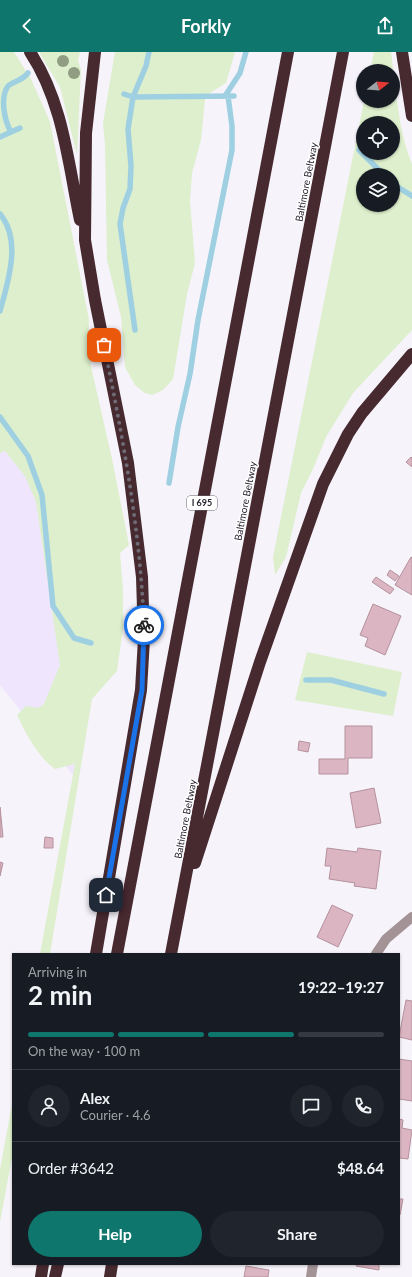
<!DOCTYPE html>
<html lang="en">
<head>
<meta charset="utf-8">
<style>
	:root { --surface:#171b24; --page:#20242c; --text:#f1f3f6; --muted:#9ea1a6; --line:#363941; --accent:#0f766e }
	body { margin:0; font-family:Lato,sans-serif; background:var(--page); color:var(--text); height:100vh; display:flex; flex-direction:column; font-size:15px; white-space:nowrap }
	* { box-sizing:border-box; margin:0 }
	p { font-size:13px; color:var(--muted) }
	.icon { flex:none; width:22px; height:22px; fill:none; stroke:currentColor; stroke-width:2; stroke-linecap:round; stroke-linejoin:round }
	.map { position:relative; flex:1; overflow:hidden }
	.panel { position:absolute; left:12px; top:901px; width:388px; height:312px; display:flex; flex-direction:column; background:var(--surface); border-radius:0px; box-shadow:0 1px 3px #0004 }
	.panel>* { flex:none }
	.needle { width:26px; rotate:73deg }
	.tools { position:absolute; left:356px; top:12px; display:grid; gap:8px }
	.tools a { display:grid; place-items:center; width:44px; height:44px; border-radius:50%; background:var(--surface); box-shadow:0 1px 3px #0004; font-size:20px }
	.pin { position:absolute; display:grid; place-items:center; width:34px; height:34px; color:#fff; margin:-17px; border-radius:8px; box-shadow:0 2px 6px #0006 }
	.courier { position:absolute; display:grid; place-items:center; width:40px; height:40px; margin:-20px; border:3px solid #1a73e8; border-radius:50%; background:#fff; color:#222; box-shadow:0 1px 5px #0007 }
	.headline em { font-style:normal; font-weight:700 }
	.headline div { display:flex; flex-direction:column-reverse }
	.headline { display:flex; align-items:center; justify-content:space-between; height:68px; padding:0 16px }
	h1 { font-size:26px; font-weight:700; line-height:30px }
	.bar { display:grid; grid-template-columns:repeat(4,1fr); gap:6px 4px; align-content:center; height:48px; padding:0 16px }
	.bar i { height:5px; border-radius:3px; background:var(--line) }
	.bar .current { background:var(--accent) }
	.bar p { grid-column:span 4 }
	.line { display:flex; align-items:center; gap:10px; padding:0 16px; border-top:1px solid var(--line) }
	.line div { flex:1 }
	.round { display:grid; place-items:center; flex:none; width:42px; height:42px; border-radius:21px; background:var(--page) }
	.button { display:flex; gap:8px; margin-top:auto; padding:8px 16px }
	.button a { flex:1; height:46px; border-radius:24px; background:var(--accent); color:#fff; font-size:16px; font-weight:700; line-height:46px; text-align:center }
	.button a+a { background:var(--page); color:var(--text) }
	header { display:flex; justify-content:space-between; align-items:center; height:52px; padding:0 16px; background:var(--accent); color:#fff; font-size:18px; font-weight:700 }
	.map>svg:first-child { display:block }
	.built { fill:#efe6fe }
	.green { fill:#ddefcc; fill-rule:evenodd }
	.lines { fill:none; stroke-linecap:round; stroke-linejoin:round }
	.stream { stroke:#9fd0e2; stroke-width:5.5 }
	.building { fill:#dbb5c1; stroke:#b5919c }
	.minor { stroke:#a39296; stroke-width:10 }
	.highway { stroke:#472930; stroke-width:12 }
	.tree { fill:#909d82 }
	.done { stroke:#6f6b75; stroke-width:4; stroke-dasharray:0 7.2 }
	.route { stroke:#1a73e8; stroke-width:5 }
	.labels { text-anchor:middle; stroke-width:3; stroke-linejoin:round; paint-order:stroke }
	.shield { fill:#fff; stroke:#68646d; stroke-width:1 }
	.shield-label { font-size:9px; font-weight:bold; fill:#27222e }
	.street-label { font-size:10px; fill:#27222e; stroke:#fff }
</style>
</head>
<body>
<header><svg class="icon" aria-label="back" viewBox="0 0 24 24"><path d="M15 5l-7 7 7 7"/></svg>Forkly<svg class="icon" aria-label="share" viewBox="0 0 24 24"><path d="M12 15V3M7 8l5-5 5 5M5 13v7h14v-7"/></svg></header>
<div class="map">
<svg width="412" height="1225" viewBox="0 0 412 1225">
	<rect width="100%" height="100%" fill="#f6f3fa"/>
	<path class="built" d="M0,261L92,619L73,723L0,633Z"/>
	<path class="green" d="M0,0H14L31,27L50,70L89,268L88,292L92,319L112,407L129,493L120,501L123,538V576L117,619L92,647L50,902H40L75,712L55,717C38,705 26,682 17,663L26,654L38,656L44,652L60,613L36,450L25,424L5,399L0,401Z
		M39,0H80L78,9L81,18L77,103L60,35Z
		M115,0H235L226,31L210,41L205,47L201,88L192,121L190,149L195,211L187,242L173,327L163,338L152,343L145,341L135,333L125,315L121,265L107,208L105,93L103,71Z
		M374,0H391C396,37 398,77 412,112V278L353,341L326,385L313,417L301,441L286,505L275,523L273,505L364,49H393V19H370ZM363,71H393V101H363ZM363,123H393V153H363Z
		M307,600L402,620L393,664L295,648Z
		M13,1047V1100L0,1170V1117Z"/>
	<g class="lines">
		<path class="stream" d="M124,42L133,45L234,44
			M225,44L240,21L246,0
			M11,80C4,68 0,45 8,34C15,28 22,29 28,21
			M0,85L20,76
			M359,98L384,123
			M393,132L412,144
			M0,162C22,188 8,230 0,259
			M135,278L120,172L123,156L130,137L131,114L128,77L133,45L146,14L149,0
			M0,365L28,404L42,443L53,554L74,586L91,591
			M169,431L178,375L190,322L198,268L232,98V74L228,44
			M306,628H331L384,642"/>
	</g>
	<path class="building" d="M411,405L412,406V415L406,410Z
		M411,505L412,506V543L395,533Z
		M390,518L399,524L395,529L387,523Z
		M376,525L394,537L390,542L372,530Z
		M373,552L401,564L385,603L365,594L368,586L360,583Z
		M345,674H372V706H348V722H319V707H345Z
		M299,689L310,691L308,700L298,698Z
		M374,736L381,771L356,776L350,741Z
		M0,755L3,785H0Z
		M45,785L53,786V796H44Z
		M327,796L357,800L358,796L381,799L376,837L354,834L355,831L329,827L331,814H325Z
		M0,810L3,811L0,824Z
		M332,853L353,863L338,895L317,885Z
		M406,948L412,949V988L399,985Z
		M399,1007L412,1009V1049L399,1047Z
		M399,1067L403,1068L402,1076L412,1078L408,1107L399,1106Z
		M399,1147H403L400,1163H399Z
		M357,1212H379V1218L356,1214Z
		M246,1214L269,1218L268,1225H244Z"/>
	<g class="lines">
		<path class="minor" d="M376,902L386,887L412,865
			M311,1225L313,1212"/>
		<path class="highway" d="M30,0C63,50 68,110 80,168
			M95,0L86,81L85,188L95,248L128,411L142,525L144,587L141,638L96,902
			M402,0L412,64
			M195,811L260,610L323,432L348,382L362,361L412,302
			M117,902L288,0
			M171,902L343,0
			M41,1225L43,1212
			M55,1225L58,1212
			M110,1225L112,1212"/>
	</g>
	<g class="tree">
		<circle cx="63" cy="9" r="6"/>
		<circle cx="74" cy="21" r="6"/>
	</g>
	<g class="lines">
		<path class="done" d="M104,293C123,387 140,476 144,573"/>
		<path class="route" d="M106,843L142,638L144,573"/>
	</g>
	<g class="labels">
		<rect class="shield" x="187" y="444" width="30" height="14" rx="3"/>
		<g class="shield-label">
			<text x="202" y="454">I 695</text>
		</g>
		<g class="street-label">
			<text transform="translate(306 130) rotate(-79)" y="4">Baltimore Beltway</text>
			<text transform="translate(245 449) rotate(-79)" y="4">Baltimore Beltway</text>
			<text transform="translate(185 767) rotate(-79)" y="4">Baltimore Beltway</text>
		</g>
	</g>
</svg>
<div class="tools">
<a><svg class="needle" viewBox="-14 -14 28 28"><path d="M0-13l5 13h-10z" fill="#e53935"/><path d="M0 13l5-13h-10z" fill="#9ea1a6"/></svg></a>
<a><svg class="icon" aria-label="locate" viewBox="0 0 24 24"><circle cx="12" cy="12" r="6"/><path d="M12 2v4M12 18v4M2 12h4M18 12h4"/></svg></a>
<a><svg class="icon" aria-label="layers" viewBox="0 0 24 24"><path d="M12 4l9 5-9 5-9-5zM3 14l9 5 9-5"/></svg></a>
</div>
<div class="pin" style="left:104px;top:293px;background:#ea580c"><svg class="icon" aria-label="bag" viewBox="0 0 24 24"><path d="M5 8h14l-1 12H6zM9 8a3 3 0 0 1 6 0"/></svg></div>
<div class="pin" style="left:106px;top:843px;background:#1f2937"><svg class="icon" aria-label="home" viewBox="0 0 24 24"><path d="M3 11l9-7 9 7M6 9v11h12V9"/></svg></div>
<div class="courier" style="left:144px;top:573px"><svg class="icon" aria-label="bike" viewBox="0 0 24 24"><circle cx="6" cy="16" r="4"/><circle cx="18" cy="16" r="4"/><path d="M6 16l4-8h5l3 8M10 8l3 8H6M13 5h3"/></svg></div>
<section class="panel">
<div class="headline"><div><h1>2 min</h1><p>Arriving in</p></div><em>19:22–19:27</em></div>
<div class="bar"><i class="current"></i><i class="current"></i><i class="current"></i><i></i><p>On the way · 100 m</p></div>
<div class="line" style="height:72px"><a class="round"><svg class="icon" aria-label="person" viewBox="0 0 24 24"><circle cx="12" cy="8" r="4"/><path d="M4 21q1-7 8-7t8 7"/></svg></a><div><b>Alex</b><p>Courier · 4.6</p></div><a class="round"><svg class="icon" aria-label="chat" viewBox="0 0 24 24"><path d="M4 5h16v11H9l-5 4z"/></svg></a><a class="round"><svg class="icon" aria-label="phone" viewBox="0 0 24 24"><path d="M5 4h4l2 5-3 2q2 4 5 5l2-3 5 2v4C11 20 4 13 5 4z"/></svg></a></div>
<div class="line" style="height:52px"><div>Order #3642</div><b>$48.64</b></div>
<div class="button"><a>Help</a><a>Share</a></div>
</section>
</div>
</body>
</html>
